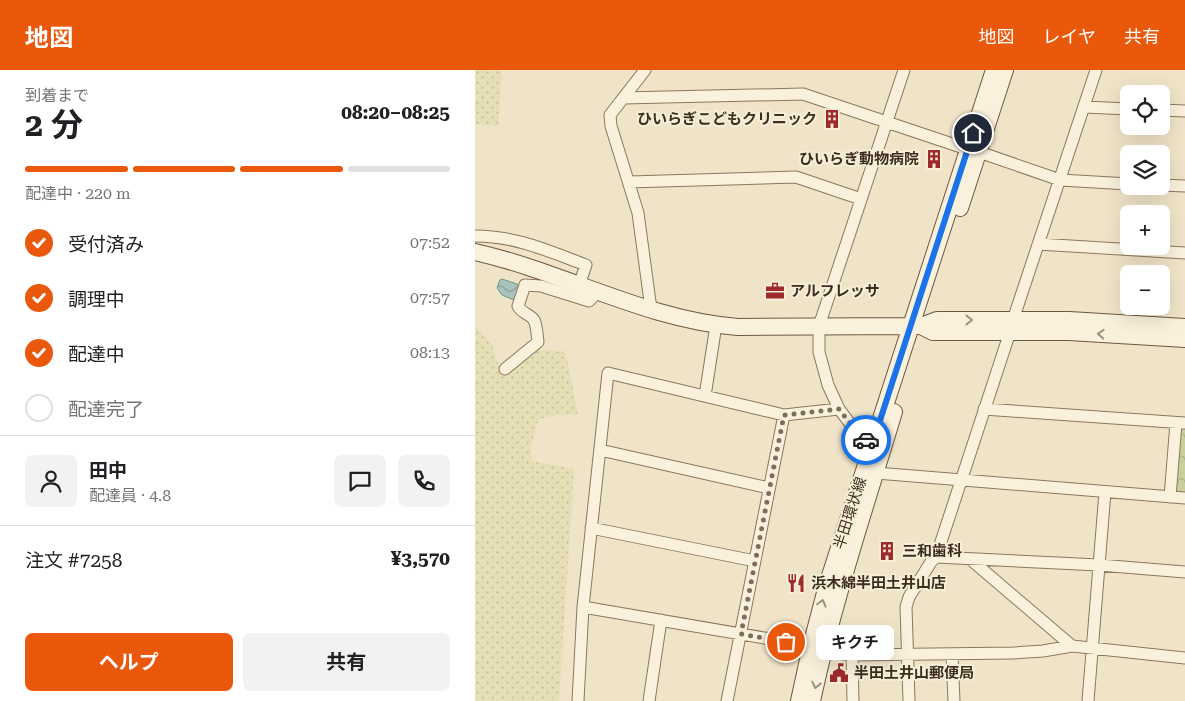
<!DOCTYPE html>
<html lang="ja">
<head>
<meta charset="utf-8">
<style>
	:root { --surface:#fff; --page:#f2f2f2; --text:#202124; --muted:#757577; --line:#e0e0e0; --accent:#ea580c }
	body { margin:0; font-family:"Roboto Serif","Noto Sans JP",serif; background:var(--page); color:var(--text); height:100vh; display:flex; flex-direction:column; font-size:19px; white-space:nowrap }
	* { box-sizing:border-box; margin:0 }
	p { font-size:16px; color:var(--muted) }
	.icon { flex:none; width:28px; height:28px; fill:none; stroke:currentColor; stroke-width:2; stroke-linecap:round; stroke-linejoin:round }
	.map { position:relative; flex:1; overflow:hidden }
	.panel { display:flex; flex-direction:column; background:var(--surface); width:475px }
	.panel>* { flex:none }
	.controls { position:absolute; left:645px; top:15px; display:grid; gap:10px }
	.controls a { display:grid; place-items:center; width:50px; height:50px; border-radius:8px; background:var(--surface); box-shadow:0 5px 20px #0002; font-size:25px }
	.pin { position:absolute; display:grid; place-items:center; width:42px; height:42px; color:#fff; margin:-21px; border:2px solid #fff; border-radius:50%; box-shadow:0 1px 5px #0007 }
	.courier { position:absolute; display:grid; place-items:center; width:50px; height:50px; margin:-25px; border:4px solid #1a73e8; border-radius:50%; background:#fff; color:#222; box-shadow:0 1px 6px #0007 }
	.bubble { position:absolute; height:35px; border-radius:8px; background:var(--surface); box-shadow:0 5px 20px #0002; font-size:16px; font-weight:700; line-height:35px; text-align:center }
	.summary em { font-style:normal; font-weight:700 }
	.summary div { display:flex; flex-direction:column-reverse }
	.summary { display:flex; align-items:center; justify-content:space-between; height:85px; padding:0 25px }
	h1 { font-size:32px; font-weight:700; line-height:38px }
	.bar { display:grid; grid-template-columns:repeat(4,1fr); gap:8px 5px; align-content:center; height:60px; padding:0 25px }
	.bar i { height:6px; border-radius:4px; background:var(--line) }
	.bar .active { background:var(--accent) }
	.bar p { grid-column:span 4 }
	.line { display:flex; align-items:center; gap:12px; padding:0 25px; border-top:1px solid var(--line) }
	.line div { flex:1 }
	.round { display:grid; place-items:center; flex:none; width:52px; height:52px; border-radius:8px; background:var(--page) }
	ol { padding:0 25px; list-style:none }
	li { display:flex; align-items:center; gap:15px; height:55px }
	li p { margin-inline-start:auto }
	li .icon { padding:5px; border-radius:50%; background:var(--accent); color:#fff; stroke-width:4 }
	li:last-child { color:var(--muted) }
	li i { width:28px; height:28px; border:2px solid var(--line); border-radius:50% }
	.button { display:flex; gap:10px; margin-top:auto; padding:10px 25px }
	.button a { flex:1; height:58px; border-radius:8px; background:var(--accent); color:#fff; font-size:20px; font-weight:700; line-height:58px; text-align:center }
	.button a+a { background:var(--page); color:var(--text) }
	header { display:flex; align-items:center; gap:30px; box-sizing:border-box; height:70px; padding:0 25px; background:var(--accent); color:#fff }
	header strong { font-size:24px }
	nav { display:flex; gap:28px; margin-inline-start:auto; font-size:18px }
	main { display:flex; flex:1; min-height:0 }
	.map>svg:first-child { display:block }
	.farmland { fill:url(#farmland-dots) }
	.forest { fill:url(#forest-crowns) }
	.water { fill:url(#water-waves); stroke:#6f938a }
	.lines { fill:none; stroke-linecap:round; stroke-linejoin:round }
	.street-casing { stroke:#8d765c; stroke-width:13 }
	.secondary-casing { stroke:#6f573f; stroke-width:18 }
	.street { stroke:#faf1dc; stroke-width:11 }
	.secondary { stroke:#faf1dc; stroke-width:16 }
	.oneway { stroke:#9c907e }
	.done { stroke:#7c6e5b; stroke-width:5; stroke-dasharray:0 9 }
	.route { stroke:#1a73e8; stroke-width:6 }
	.labels { text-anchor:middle; stroke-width:4; stroke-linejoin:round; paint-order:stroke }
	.poi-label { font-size:15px; font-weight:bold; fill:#3d2e20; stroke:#f7eed8; text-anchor:start }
	.street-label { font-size:15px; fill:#3d2e20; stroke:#f7eed8 }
</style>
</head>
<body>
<header>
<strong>地図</strong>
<nav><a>地図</a><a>レイヤ</a><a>共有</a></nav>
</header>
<main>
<section class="panel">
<div class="summary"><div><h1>2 分</h1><p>到着まで</p></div><em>08:20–08:25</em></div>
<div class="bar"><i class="active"></i><i class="active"></i><i class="active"></i><i></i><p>配達中 · 220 m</p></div>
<ol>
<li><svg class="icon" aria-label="check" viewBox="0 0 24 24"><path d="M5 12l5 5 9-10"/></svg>受付済み<p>07:52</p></li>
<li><svg class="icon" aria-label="check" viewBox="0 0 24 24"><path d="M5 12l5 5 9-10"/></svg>調理中<p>07:57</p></li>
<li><svg class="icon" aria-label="check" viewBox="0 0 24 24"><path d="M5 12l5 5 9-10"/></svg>配達中<p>08:13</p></li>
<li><i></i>配達完了</li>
</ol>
<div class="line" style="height:90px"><a class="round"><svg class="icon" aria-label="person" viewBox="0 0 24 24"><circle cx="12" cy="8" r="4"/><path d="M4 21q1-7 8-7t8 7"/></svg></a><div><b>田中</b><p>配達員 · 4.8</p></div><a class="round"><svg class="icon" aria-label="chat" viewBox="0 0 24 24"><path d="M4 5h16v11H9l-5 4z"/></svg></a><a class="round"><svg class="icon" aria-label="phone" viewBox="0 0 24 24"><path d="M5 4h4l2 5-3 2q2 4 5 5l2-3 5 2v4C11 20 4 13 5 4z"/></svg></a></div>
<div class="line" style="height:65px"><div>注文 #7258</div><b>¥3,570</b></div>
<div class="button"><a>ヘルプ</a><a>共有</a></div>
</section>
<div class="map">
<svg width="710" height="631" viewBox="0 0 710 631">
	<defs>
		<pattern id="farmland-dots" width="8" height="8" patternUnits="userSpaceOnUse" patternTransform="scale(1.25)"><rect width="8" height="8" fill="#e6deb5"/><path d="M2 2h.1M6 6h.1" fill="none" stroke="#c6bf9b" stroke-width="1.8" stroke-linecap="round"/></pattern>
		<pattern id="forest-crowns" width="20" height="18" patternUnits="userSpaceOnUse" patternTransform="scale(1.25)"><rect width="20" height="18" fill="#c9cf9b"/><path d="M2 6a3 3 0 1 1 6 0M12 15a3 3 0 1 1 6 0" fill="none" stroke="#aeb285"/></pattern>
		<pattern id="water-waves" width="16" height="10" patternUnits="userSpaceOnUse" patternTransform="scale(1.25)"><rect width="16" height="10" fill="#a9c4bc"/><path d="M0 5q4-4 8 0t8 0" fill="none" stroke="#8ba098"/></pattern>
	</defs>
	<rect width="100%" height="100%" fill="#f0e4c8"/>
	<path class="farmland" d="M0,0H27L23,56L0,54Z
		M0,255L17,275L26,303L46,289L56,288L62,280L90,281L103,344L82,345L64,349L55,378L57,391L99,399L84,631H0Z"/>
	<path class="forest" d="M707,358H710V423H702L699,420L704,362Z"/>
	<path class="water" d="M27,209L42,214L45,218L39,230L27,225L22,218L25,210Z"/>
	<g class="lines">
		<g class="street-casing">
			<path id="street" d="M170,0L135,45L136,56L163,143L176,239
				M148,28L328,24L492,79
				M609,37L654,39
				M686,40L710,41
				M504,82L585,110L654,114
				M154,112L321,107L386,129
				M686,115L710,116
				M0,166C41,166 73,181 111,195L104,215
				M563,174L710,183
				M538,250L621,0
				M30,299L63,272C62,265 62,256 59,250C55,244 46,243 43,236L50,215L66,216L114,231L123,222
				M230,326L241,255
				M509,339L710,353
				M398,372L387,369L364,339L353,315L344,282V256L429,0
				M125,380L294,418
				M401,403L710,428
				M695,427L701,353
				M116,458L280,491
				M461,487L624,495L710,502
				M495,489L597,576
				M108,537L336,576
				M348,581L377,585L538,583L568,581L597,576L710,588
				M477,584L479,631
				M377,585L378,631
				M103,631L108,537L133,303L309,345L364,339
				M174,631L186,550
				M252,631L309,345
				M434,631L431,537L434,527L456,492L461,487L535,262
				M613,631L630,422"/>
		</g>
		<g class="secondary-casing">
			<path id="secondary" d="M485,138L530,0
				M0,182C89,202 171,250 263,257L436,256H446L462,250H594L710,257
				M446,256L458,262H594L710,269
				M324,631L336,576L352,515L519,0
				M337,631C358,533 390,438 419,342"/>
		</g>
		<use href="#street" class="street"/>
		<use href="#secondary" class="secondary"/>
	</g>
	<defs><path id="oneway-chevron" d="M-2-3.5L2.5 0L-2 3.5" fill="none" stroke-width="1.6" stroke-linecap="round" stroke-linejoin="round" transform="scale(1.25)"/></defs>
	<g class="oneway">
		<use href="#oneway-chevron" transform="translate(494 250)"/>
		<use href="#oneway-chevron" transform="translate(626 264) rotate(-177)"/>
		<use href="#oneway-chevron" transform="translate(347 533) rotate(-75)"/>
		<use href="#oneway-chevron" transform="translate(341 615) rotate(102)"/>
	</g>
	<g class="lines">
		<path class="done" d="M311,572L266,564L309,345L364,339L387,369L391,370"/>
		<path class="route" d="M391,370L398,372L498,63"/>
	</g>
	<defs>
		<g id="building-bare" transform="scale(1.5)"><path d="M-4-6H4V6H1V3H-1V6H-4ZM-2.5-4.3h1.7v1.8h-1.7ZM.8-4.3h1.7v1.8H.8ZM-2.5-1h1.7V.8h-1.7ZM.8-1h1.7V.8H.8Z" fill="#9e2a2b" stroke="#f7eed8" stroke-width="2.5" paint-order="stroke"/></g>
		<g id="office-bare" transform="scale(1.5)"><path d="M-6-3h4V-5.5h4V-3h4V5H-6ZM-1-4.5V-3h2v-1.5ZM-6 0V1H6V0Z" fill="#9e2a2b" stroke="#f7eed8" stroke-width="2.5" paint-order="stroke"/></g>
		<g id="restaurant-bare" transform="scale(1.5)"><path d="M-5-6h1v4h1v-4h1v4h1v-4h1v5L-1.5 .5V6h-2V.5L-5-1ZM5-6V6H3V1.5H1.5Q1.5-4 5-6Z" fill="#9e2a2b" stroke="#f7eed8" stroke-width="2.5" paint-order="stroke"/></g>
		<g id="civic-bare" transform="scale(1.5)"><path d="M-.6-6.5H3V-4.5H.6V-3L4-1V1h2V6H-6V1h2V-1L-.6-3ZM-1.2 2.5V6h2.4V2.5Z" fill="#9e2a2b" stroke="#f7eed8" stroke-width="2.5" paint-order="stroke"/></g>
	</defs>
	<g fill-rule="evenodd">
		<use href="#building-bare" x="357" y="49"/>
		<use href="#building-bare" x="459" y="89"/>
		<use href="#office-bare" x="300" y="221"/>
		<use href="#building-bare" x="412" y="481"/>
		<use href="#restaurant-bare" x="321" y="513"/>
		<use href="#civic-bare" x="364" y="603"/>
	</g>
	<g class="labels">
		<g class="poi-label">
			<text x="342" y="54" text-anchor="end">ひいらぎこどもクリニック</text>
			<text x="444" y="94" text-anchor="end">ひいらぎ動物病院</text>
			<text x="315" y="226">アルフレッサ</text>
			<text x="427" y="486">三和歯科</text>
			<text x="336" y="518">浜木綿半田土井山店</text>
			<text x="379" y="608">半田土井山郵便局</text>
		</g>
		<g class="street-label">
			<text transform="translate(375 443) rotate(-72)" y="5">半田環状線</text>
		</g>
	</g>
</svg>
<div class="controls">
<a><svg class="icon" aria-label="locate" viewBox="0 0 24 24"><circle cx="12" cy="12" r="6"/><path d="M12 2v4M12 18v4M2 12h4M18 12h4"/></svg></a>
<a><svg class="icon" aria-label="layers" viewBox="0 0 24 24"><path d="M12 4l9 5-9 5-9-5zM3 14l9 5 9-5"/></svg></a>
<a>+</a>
<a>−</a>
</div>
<div class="pin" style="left:311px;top:572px;background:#ea580c"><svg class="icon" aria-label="bag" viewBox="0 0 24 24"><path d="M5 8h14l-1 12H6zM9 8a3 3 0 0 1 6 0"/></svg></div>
<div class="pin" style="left:498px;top:63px;background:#1f2937"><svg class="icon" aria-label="home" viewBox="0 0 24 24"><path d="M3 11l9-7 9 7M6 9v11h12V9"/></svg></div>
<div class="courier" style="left:391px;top:370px"><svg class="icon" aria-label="car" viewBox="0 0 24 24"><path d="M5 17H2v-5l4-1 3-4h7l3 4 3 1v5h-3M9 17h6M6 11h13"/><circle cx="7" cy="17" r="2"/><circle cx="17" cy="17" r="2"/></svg></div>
<div class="bubble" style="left:341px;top:555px;width:78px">キクチ</div>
</div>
</main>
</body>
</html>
